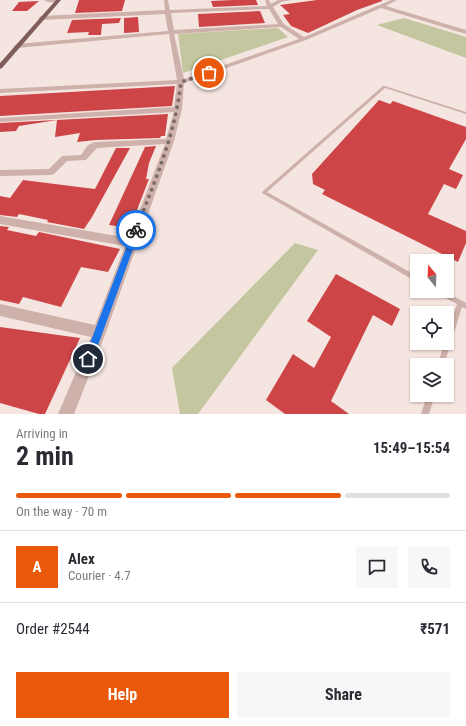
<!DOCTYPE html>
<html lang="en">
<head>
<meta charset="utf-8">
<style>
	:root { --surface:#fff; --page:#f7f7f7; --text:#2b2b33; --muted:#7c7c81; --line:#e1e1e2; --accent:#ea580c }
	body { margin:0; font-family:"Roboto Condensed",sans-serif; background:var(--page); color:var(--text); height:100vh; display:flex; flex-direction:column; font-size:15px; white-space:nowrap }
	* { box-sizing:border-box; margin:0 }
	p { font-size:13px; color:var(--muted) }
	.icon { flex:none; width:22px; height:22px; fill:none; stroke:currentColor; stroke-width:2; stroke-linecap:round; stroke-linejoin:round }
	.map { position:relative; height:414px; overflow:hidden }
	.sheet { display:flex; flex-direction:column; background:var(--surface); flex:1 }
	.sheet>* { flex:none }
	.needle { width:26px; rotate:341deg }
	.fabs { position:absolute; left:410px; top:254px; display:grid; gap:8px }
	.fabs a { display:grid; place-items:center; width:44px; height:44px; border-radius:0px; background:var(--surface); box-shadow:0 1px 3px #0004; font-size:20px }
	.pin { position:absolute; display:grid; place-items:center; width:34px; height:34px; color:#fff; margin:-17px; border:2px solid #fff; border-radius:50%; box-shadow:0 1px 4px #0007 }
	.courier { position:absolute; display:grid; place-items:center; width:40px; height:40px; margin:-20px; border:3px solid #1a73e8; border-radius:50%; background:#fff; color:#222; box-shadow:0 1px 5px #0007 }
	.summary em { font-style:normal; font-weight:700 }
	.summary div { display:flex; flex-direction:column-reverse }
	.summary { display:flex; align-items:center; justify-content:space-between; height:68px; padding:0 16px }
	h1 { font-size:26px; font-weight:700; line-height:30px }
	.bar { display:grid; grid-template-columns:repeat(4,1fr); gap:6px 4px; align-content:center; height:48px; padding:0 16px }
	.bar i { height:5px; border-radius:3px; background:var(--line) }
	.bar .selected { background:var(--accent) }
	.bar p { grid-column:span 4 }
	.line { display:flex; align-items:center; gap:10px; padding:0 16px; border-top:1px solid var(--line) }
	.line div { flex:1 }
	.round { display:grid; place-items:center; flex:none; width:42px; height:42px; border-radius:0px; background:var(--page) }
	.primary-button { display:flex; gap:8px; margin-top:auto; padding:8px 16px }
	.primary-button a { flex:1; height:46px; border-radius:0px; background:var(--accent); color:#fff; font-size:16px; font-weight:700; line-height:46px; text-align:center }
	.primary-button a+a { background:var(--page); color:var(--text) }
	.map>svg:first-child { display:block }
	.green { fill:#c3c69e }
	.building { fill:#ce4548 }
	.lines { fill:none; stroke-linecap:round; stroke-linejoin:round }
	.service { fill:#ceb1aa; fill-rule:evenodd }
	.minor { fill:#ceb1aa; fill-rule:evenodd }
	.primary { fill:#7e5d5a; fill-rule:evenodd }
	.route { fill:#1a73e8 }
	.done { stroke:#7c6c6a; stroke-width:4; stroke-dasharray:0 7.2 }
</style>
</head>
<body>
<div class="map">
<svg width="466" height="414" viewBox="0 0 466 414">
	<rect width="100%" height="100%" fill="#f5e5e0"/>
	<path class="green" d="M404,18L466,37V58L377,25Z
		M278,28L288,37L183,73L178,34Z
		M295,243L318,250L198,414H180L172,368Z"/>
	<path class="building" d="M79,0H125L122,11L75,13Z
		M233,0H256L258,5L213,7L211,1Z
		M317,0H382V1L357,10L308,33L291,26L283,15L290,14L280,5Z
		M39,1L27,11H12L19,2Z
		M260,11L265,23L199,27L198,14Z
		M138,17L139,32L124,33V18Z
		M121,18L119,23L102,24L101,35H88L89,32L67,33L72,20Z
		M175,86L172,106L0,116V96Z
		M379,100L390,104L393,101L466,127V139L449,169L463,175L456,189L444,184L428,214L466,231V243L458,262L322,194L325,190L313,184L312,174Z
		M168,114L165,136H161L160,138L96,140L77,142L80,133L55,137L57,120L19,126L16,131L0,132V123Z
		M156,146L149,163L146,179H149L130,228L109,225L145,147H144Z
		M116,148H130L92,217L84,229L47,222L48,220L19,214L17,217L0,215V196L10,198L23,180L95,189Z
		M0,226L9,227L7,230L36,236L39,232L120,249L108,272L81,267L61,307L23,297L19,304L0,300Z
		M336,274L400,309L392,326L373,315L331,401L349,414H285L266,400L293,354L314,368L331,337L307,321Z
		M0,327L80,338L45,414H39L0,403Z"/>
	<g class="lines">
		<path class="service" d="M383,86H385L466,112V114L385,88L267,192L417,276V282L262,193V192Z
			M435,291H444L466,303V309L462,307L444,365H438L444,343H447V335L457,304L436,293Z
			M427,395H435L429,414H421Z"/>
		<path class="minor" d="M44,0H60C57,3 47,3 44,0Z
			M164,0H168L170,10L267,6L265,0H269L271,4L278,0H292L281,2L273,7L284,24L304,37L391,0H397L386,6L466,30V34L381,8L306,40L184,83L182,109L174,141L106,332L74,414H58L91,337L0,316V304L95,325L125,246L0,224V216L129,238L165,144L97,148L86,160L67,161L54,174L51,175L0,176V170L49,169L62,156L81,155L88,145L95,142L166,139L174,112L0,122V118L174,107L177,84L0,93V89L177,80L169,34L17,48L14,46L17,44L168,31L165,14L41,20L38,18L41,16L165,10ZM269,9L278,24L174,30L171,13ZM281,27L299,39L184,79L174,34Z"/>
		<path class="primary" d="M56,0H61L2,68L0,69V63Z"/>
	</g>
	<path class="route" d="M136,227L140,230L93,359L91,363L88,364L85,363L84,359L133,230Z"/>
	<g class="lines">
		<path class="done" d="M136,230C155,180 175,136 181,82L209,73"/>
	</g>
</svg>
<div class="fabs">
<a><svg class="needle" viewBox="-14 -14 28 28"><path d="M0-13l5 13h-10z" fill="#e53935"/><path d="M0 13l5-13h-10z" fill="#7c7c81"/></svg></a>
<a><svg class="icon" aria-label="locate" viewBox="0 0 24 24"><circle cx="12" cy="12" r="6"/><path d="M12 2v4M12 18v4M2 12h4M18 12h4"/></svg></a>
<a><svg class="icon" aria-label="layers" viewBox="0 0 24 24"><path d="M12 4l9 5-9 5-9-5zM3 14l9 5 9-5"/></svg></a>
</div>
<div class="pin" style="left:209px;top:73px;background:#ea580c"><svg class="icon" aria-label="bag" viewBox="0 0 24 24"><path d="M5 8h14l-1 12H6zM9 8a3 3 0 0 1 6 0"/></svg></div>
<div class="pin" style="left:88px;top:359px;background:#1f2937"><svg class="icon" aria-label="home" viewBox="0 0 24 24"><path d="M3 11l9-7 9 7M6 9v11h12V9"/></svg></div>
<div class="courier" style="left:136px;top:230px"><svg class="icon" aria-label="bike" viewBox="0 0 24 24"><circle cx="6" cy="16" r="4"/><circle cx="18" cy="16" r="4"/><path d="M6 16l4-8h5l3 8M10 8l3 8H6M13 5h3"/></svg></div>
</div>
<section class="sheet">
<div class="summary"><div><h1>2 min</h1><p>Arriving in</p></div><em>15:49–15:54</em></div>
<div class="bar"><i class="selected"></i><i class="selected"></i><i class="selected"></i><i></i><p>On the way · 70 m</p></div>
<div class="line" style="height:72px"><b class="round" style="background:var(--accent);color:#fff">A</b><div><b>Alex</b><p>Courier · 4.7</p></div><a class="round"><svg class="icon" aria-label="chat" viewBox="0 0 24 24"><path d="M4 5h16v11H9l-5 4z"/></svg></a><a class="round"><svg class="icon" aria-label="phone" viewBox="0 0 24 24"><path d="M5 4h4l2 5-3 2q2 4 5 5l2-3 5 2v4C11 20 4 13 5 4z"/></svg></a></div>
<div class="line" style="height:52px"><div>Order #2544</div><b>₹571</b></div>
<div class="primary-button"><a>Help</a><a>Share</a></div>
</section>
</body>
</html>
